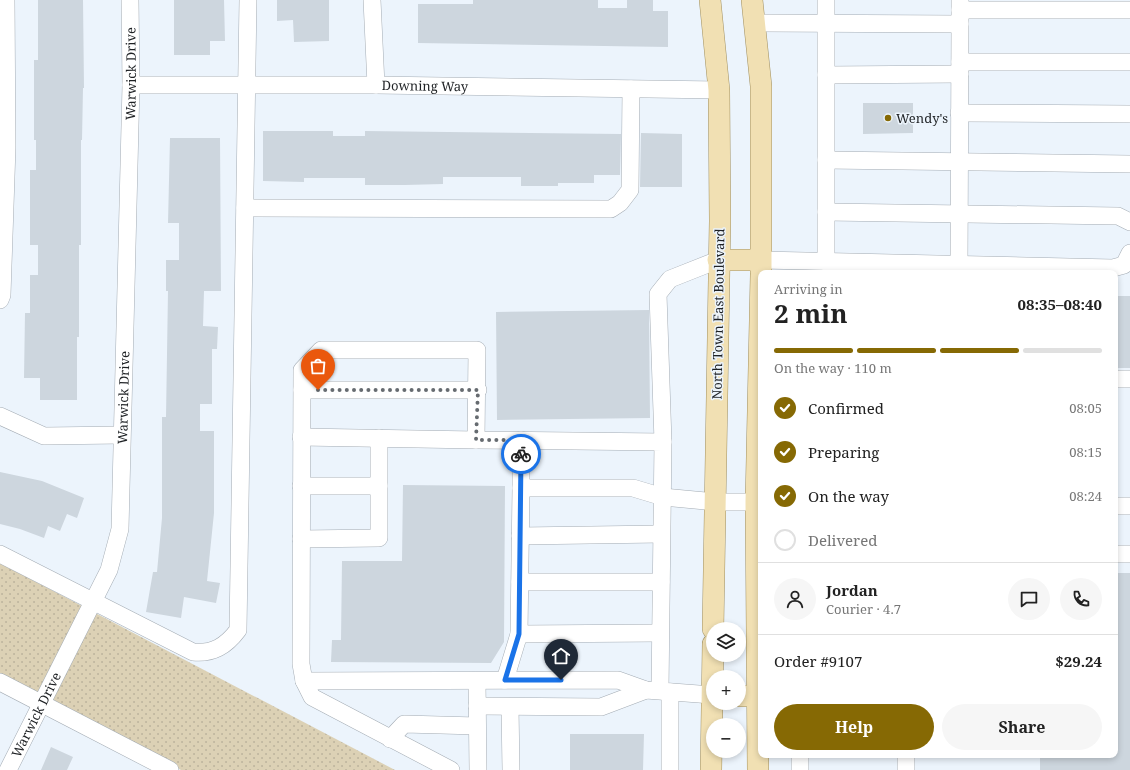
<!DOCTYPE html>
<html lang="en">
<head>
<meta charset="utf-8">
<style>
	:root { --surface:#fff; --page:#f6f6f6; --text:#222; --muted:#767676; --line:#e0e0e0; --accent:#866904 }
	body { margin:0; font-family:"Noto Serif",serif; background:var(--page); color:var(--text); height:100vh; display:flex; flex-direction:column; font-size:15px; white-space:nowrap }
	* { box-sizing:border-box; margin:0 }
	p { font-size:13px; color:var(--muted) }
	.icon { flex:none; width:22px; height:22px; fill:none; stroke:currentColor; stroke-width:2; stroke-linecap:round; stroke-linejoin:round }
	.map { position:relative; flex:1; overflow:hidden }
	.details { position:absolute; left:758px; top:270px; width:360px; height:488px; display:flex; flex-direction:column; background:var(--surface); border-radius:8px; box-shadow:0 2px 6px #0003 }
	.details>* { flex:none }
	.buttons { position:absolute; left:706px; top:622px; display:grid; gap:8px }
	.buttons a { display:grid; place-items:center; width:40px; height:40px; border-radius:50%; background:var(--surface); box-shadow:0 2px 6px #0003; font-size:20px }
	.pin { position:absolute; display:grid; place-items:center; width:34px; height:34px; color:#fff; margin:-41px -17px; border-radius:50% 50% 50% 0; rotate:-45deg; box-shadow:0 0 4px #0007 }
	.pin .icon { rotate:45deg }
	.courier { position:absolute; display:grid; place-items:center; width:40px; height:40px; margin:-20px; border:3px solid #1a73e8; border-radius:50%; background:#fff; color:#222; box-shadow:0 1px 5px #0007 }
	.headline em { font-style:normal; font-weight:700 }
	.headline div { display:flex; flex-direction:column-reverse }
	.headline { display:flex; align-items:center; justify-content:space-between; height:68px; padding:0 16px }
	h1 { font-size:26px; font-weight:700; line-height:30px }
	.bar { display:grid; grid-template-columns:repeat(4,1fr); gap:6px 4px; align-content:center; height:48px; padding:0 16px }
	.bar i { height:5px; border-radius:3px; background:var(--line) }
	.bar .on { background:var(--accent) }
	.bar p { grid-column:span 4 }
	.line { display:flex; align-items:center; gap:10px; padding:0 16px; border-top:1px solid var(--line) }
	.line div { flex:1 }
	.round { display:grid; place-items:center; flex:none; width:42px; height:42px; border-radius:21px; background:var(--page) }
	ol { padding:0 16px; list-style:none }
	li { display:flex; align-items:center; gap:12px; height:44px }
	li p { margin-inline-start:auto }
	li .icon { padding:4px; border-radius:50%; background:var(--accent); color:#fff; stroke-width:4 }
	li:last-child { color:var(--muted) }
	li i { width:22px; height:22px; border:2px solid var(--line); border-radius:50% }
	.action { display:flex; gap:8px; margin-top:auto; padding:8px 16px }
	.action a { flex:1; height:46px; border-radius:24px; background:var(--accent); color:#fff; font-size:16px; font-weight:700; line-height:46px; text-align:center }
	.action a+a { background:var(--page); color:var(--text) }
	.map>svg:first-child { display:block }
	.grass { fill:url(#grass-dots) }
	.building { fill:#cdd6de }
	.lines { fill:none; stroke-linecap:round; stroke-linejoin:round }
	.minor-casing { stroke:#a4acb4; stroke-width:18 }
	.major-casing { stroke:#a19060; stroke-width:22 }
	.minor { stroke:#fff; stroke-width:17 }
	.major { stroke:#f1e0b3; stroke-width:21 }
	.done { stroke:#666b70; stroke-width:4; stroke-dasharray:0 7.2 }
	.route { stroke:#1a73e8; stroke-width:5 }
	.poi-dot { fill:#866904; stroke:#ecf4fc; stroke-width:1.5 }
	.labels { text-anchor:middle; stroke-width:3; stroke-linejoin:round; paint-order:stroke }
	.street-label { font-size:13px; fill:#1e2124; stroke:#ecf4fc }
	.poi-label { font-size:13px; fill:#1e2124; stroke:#ecf4fc; text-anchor:start }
</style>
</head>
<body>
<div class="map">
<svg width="1130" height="770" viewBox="0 0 1130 770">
	<defs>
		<pattern id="grass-dots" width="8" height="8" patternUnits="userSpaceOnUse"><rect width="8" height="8" fill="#dcd1b5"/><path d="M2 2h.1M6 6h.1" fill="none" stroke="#bcb39c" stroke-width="1.8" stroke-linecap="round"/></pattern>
	</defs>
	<rect width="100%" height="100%" fill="#ecf4fc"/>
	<path class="grass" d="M0,563L395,770H181L0,676Z"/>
	<path class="building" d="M38,0H83L84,88H83L82,140H81V245H79V337H77V400H40V378H24L25,313H30V275H38V245H30V170H36V140H34V60H38Z
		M174,0H224L225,41H210V55H174Z
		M277,0H329V41L294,42L293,20L277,21Z
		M473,0H598V8H627V0H653V11H668V47L418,43V4H473Z
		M863,103H913V133L863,134Z
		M263,131H333V136H365V131L621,134L620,175H594V183H558V186H521V177H443V184L405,185H365V178H304V182L263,181Z
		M641,133L682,134V187H640Z
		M170,138H220L221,291H204L203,326L218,327L217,349H212V404H200V431H214V513L207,581L220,583L216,603L184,597L181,618L146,612L153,572H157L162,518V417H166L168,291H166V260H179V223H168Z
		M1115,296H1130V368H1115Z
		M649,310L650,418L497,420L496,312Z
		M0,472L42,481L84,498L77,518L67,514L60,531L48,526L44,538L20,529L0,524Z
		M403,485L505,486L504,642L491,663L331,662L332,640H341L342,561H402Z
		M1115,573H1130V770H1040V755H1115Z
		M570,734H644L643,770H570Z
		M51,747L73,757L67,770H41Z"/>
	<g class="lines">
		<g class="minor-casing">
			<g id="minor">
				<path d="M372,0L376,85"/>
				<path d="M960,10H1130"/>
				<path d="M754,23L960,24V0"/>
				<path d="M960,62H1130"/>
				<path d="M826,75L960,74"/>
				<path id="s1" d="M131,85H376L719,90"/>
				<path d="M959,113L1130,114"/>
				<path d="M826,160L1130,164"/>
				<path d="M245,208L611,209L620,203L630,190L631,89"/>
				<path d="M826,212L1118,216L1130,222"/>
				<path d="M761,260L1113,268L1124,265L1130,253"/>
				<path d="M826,262V0"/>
				<path d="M959,273L960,24"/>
				<path d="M0,300L2,295L7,147L6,0"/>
				<path d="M1115,379H1130"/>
				<path d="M302,390H478"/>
				<path d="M0,416L44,436L121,435"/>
				<path d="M301,437L476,440"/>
				<path d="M663,442L658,294L670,279L718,260"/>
				<path d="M301,486H379"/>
				<path d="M521,488V440"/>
				<path d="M1115,506H1130"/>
				<path d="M520,536L661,534"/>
				<path d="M301,539L379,538V438"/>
				<path d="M0,554L193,652C213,654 226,646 238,630L248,0"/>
				<path d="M1115,554H1130"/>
				<path d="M520,582H661"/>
				<path d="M519,634L660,633"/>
				<path d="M505,680L519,634L521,488H633L663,497L716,502H761"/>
				<path d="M304,681L312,697L451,770"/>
				<path d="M477,681L478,770"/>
				<path d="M0,682L170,770"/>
				<path d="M660,691L663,442L476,440L477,350H321L302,370L301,664L304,681L618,680L646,690L712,695"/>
				<path d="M670,692V770"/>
				<path d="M477,706L601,707L646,690"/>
				<path d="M510,707L511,770"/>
				<path d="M390,739L404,724L477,726"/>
				<path d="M800,755V770"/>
				<path id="s2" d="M8,770L109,570L120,529L131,85L130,0"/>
				<path d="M906,770V755"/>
			</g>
		</g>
		<g class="major-casing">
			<path id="major" d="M710,0L719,90L720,221L713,629
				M752,0L761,86V273
				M718,260H761
				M739,696H759
				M711,770L713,644
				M758,770L756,502L761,275"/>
		</g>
		<use href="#minor" class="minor"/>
		<use href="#major" class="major"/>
	</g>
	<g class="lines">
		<path class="done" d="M318,390H478L476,440H521V454"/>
		<path class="route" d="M521,454L519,634L505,680H561"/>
	</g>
	<circle class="poi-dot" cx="888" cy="118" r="4"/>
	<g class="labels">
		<g class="street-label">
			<text dy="5" stroke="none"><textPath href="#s2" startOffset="722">Warwick Drive</textPath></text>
			<text dy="5" stroke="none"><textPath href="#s1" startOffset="294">Downing Way</textPath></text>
			<text transform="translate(718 314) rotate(-89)" y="5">North Town East Boulevard</text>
			<text dy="5" stroke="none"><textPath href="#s2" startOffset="398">Warwick Drive</textPath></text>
			<text dy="5" stroke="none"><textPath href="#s2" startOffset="62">Warwick Drive</textPath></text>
		</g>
		<g class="poi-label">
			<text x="896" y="123">Wendy's</text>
		</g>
	</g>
</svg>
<div class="buttons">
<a><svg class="icon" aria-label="layers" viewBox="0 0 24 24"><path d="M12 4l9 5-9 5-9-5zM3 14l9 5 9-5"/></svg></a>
<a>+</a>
<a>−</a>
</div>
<div class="pin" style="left:318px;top:390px;background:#ea580c"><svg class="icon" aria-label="bag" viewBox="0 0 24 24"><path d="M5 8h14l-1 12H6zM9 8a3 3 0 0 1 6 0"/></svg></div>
<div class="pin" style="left:561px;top:680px;background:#1f2937"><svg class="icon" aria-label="home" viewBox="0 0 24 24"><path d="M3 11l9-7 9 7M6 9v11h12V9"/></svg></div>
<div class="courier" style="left:521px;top:454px"><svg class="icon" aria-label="bike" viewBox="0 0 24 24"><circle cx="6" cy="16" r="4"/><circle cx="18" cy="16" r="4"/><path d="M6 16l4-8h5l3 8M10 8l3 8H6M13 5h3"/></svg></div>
<section class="details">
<div class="headline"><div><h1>2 min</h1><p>Arriving in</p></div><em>08:35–08:40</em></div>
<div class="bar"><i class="on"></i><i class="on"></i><i class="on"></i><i></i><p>On the way · 110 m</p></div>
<ol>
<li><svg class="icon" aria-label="check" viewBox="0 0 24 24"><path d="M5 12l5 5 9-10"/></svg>Confirmed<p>08:05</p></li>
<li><svg class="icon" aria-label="check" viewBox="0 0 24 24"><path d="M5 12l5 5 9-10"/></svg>Preparing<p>08:15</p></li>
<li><svg class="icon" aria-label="check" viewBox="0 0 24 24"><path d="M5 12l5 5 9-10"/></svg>On the way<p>08:24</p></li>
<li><i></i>Delivered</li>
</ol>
<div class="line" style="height:72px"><a class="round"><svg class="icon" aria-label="person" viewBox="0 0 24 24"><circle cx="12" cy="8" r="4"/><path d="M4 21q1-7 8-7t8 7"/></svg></a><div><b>Jordan</b><p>Courier · 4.7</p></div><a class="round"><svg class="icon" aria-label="chat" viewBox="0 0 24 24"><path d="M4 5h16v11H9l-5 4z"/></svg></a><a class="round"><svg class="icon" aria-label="phone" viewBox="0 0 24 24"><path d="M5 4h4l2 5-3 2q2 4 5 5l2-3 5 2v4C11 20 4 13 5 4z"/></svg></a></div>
<div class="line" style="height:52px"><div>Order #9107</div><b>$29.24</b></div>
<div class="action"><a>Help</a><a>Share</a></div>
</section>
</div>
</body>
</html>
